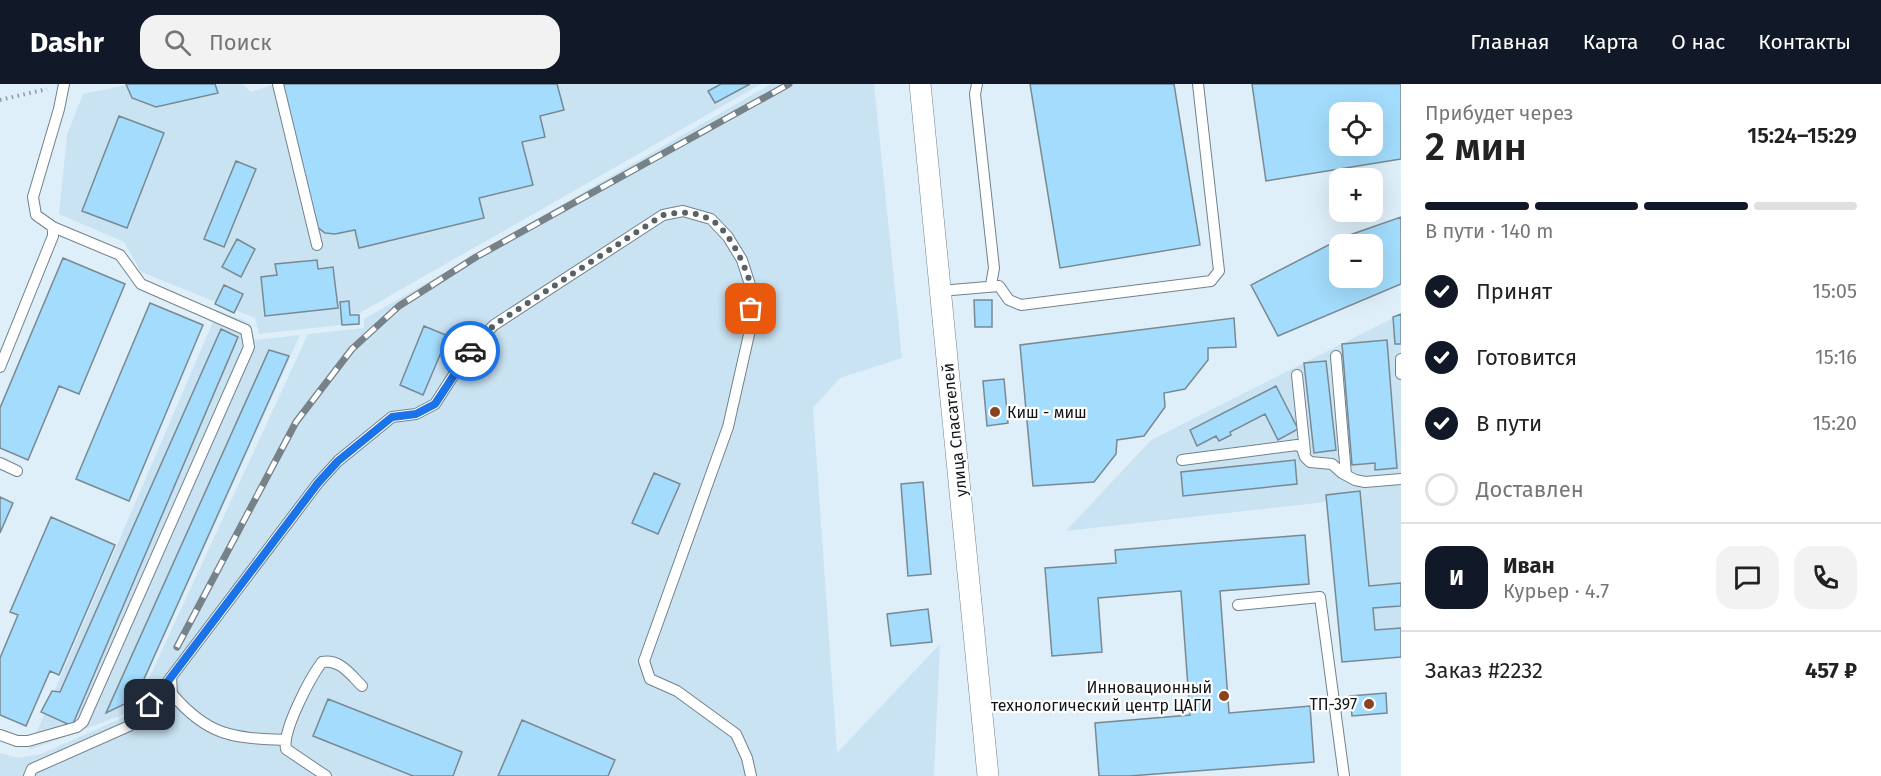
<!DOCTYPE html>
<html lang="ru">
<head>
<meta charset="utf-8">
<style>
	:root { --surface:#fff; --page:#f2f2f2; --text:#222; --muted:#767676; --line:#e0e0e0; --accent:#111827 }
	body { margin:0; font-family:"Fira Sans",sans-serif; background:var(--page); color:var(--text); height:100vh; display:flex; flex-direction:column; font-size:22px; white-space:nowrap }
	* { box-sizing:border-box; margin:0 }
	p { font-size:20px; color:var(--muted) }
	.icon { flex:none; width:33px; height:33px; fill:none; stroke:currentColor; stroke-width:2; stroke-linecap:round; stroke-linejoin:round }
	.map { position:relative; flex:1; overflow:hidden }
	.side { display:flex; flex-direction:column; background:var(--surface); width:480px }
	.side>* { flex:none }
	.fabs { position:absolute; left:1329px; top:18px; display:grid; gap:12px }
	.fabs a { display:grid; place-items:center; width:54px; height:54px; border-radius:12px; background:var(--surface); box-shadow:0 6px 24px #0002; font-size:30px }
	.pin { position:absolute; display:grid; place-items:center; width:51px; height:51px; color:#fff; margin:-26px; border-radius:12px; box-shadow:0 3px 9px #0006 }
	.courier { position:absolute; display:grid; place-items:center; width:60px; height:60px; margin:-30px; border:4px solid #1a73e8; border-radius:50%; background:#fff; color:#222; box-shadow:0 2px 8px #0007 }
	.overview em { font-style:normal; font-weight:600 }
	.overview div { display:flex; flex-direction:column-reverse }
	.overview { display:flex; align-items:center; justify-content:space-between; height:102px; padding:0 24px }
	h1 { font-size:39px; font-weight:600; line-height:45px }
	.bar { display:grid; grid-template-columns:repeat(4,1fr); gap:9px 6px; align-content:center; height:72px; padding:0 24px }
	.bar i { height:8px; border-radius:4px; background:var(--line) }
	.bar .active { background:var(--accent) }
	.bar p { grid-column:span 4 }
	.line { display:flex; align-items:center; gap:15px; padding:0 24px; border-top:2px solid var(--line) }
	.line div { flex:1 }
	.round { display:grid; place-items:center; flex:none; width:63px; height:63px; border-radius:18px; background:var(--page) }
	ol { padding:0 24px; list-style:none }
	li { display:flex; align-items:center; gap:18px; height:66px }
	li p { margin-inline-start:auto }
	li .icon { padding:6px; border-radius:50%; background:var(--accent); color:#fff; stroke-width:4 }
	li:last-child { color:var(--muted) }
	li i { width:33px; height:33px; border:3px solid var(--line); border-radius:50% }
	header { display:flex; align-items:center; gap:36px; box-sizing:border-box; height:84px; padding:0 30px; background:var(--accent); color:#fff }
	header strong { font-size:28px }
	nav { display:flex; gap:33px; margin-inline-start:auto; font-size:21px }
	.search { width:420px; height:54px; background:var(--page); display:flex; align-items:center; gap:15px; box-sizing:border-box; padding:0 21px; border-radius:18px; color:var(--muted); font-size:22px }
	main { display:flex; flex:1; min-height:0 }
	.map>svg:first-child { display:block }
	.built { fill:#cae3f2 }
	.building { fill:#a3dcfc; stroke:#798992; stroke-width:1.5; fill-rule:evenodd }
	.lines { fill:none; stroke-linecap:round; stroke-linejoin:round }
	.lane-casing { stroke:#72828b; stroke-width:12 }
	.street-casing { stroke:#72828b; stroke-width:22 }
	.path { stroke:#8b989f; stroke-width:4; stroke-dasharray:1.5 4.5; stroke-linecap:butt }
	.lane { stroke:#fff; stroke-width:10 }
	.street { stroke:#fff; stroke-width:21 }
	.rail-casing { stroke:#768188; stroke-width:7 }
	.rail { stroke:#fff; stroke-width:4.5; stroke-dasharray:14; stroke-linecap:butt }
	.done { stroke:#576166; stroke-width:6; stroke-dasharray:0 10.8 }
	.route { stroke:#1a73e8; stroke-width:8 }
	.poi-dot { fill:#8a431e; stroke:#fff; stroke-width:2 }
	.labels { text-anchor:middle; stroke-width:4.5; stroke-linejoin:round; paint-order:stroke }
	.poi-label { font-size:16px; fill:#0e1417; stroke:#fff; text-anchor:end }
	.street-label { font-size:16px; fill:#0e1417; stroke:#fff }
</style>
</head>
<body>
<header>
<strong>Dashr</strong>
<div class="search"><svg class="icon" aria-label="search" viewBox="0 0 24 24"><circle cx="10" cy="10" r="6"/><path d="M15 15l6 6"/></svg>Поиск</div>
<nav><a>Главная</a><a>Карта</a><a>О нас</a><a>Контакты</a></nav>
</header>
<main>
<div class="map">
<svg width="1401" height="692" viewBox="0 0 1401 692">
	<rect width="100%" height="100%" fill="#deeff9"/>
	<path class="built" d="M131,0H243L251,8L275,0H761L358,230V239L259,250L255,234L141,188L124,158L59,130L67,51L83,10Z
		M771,0H874L902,274L840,294L813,324L837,669L940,560L934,692H0V669L18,674L41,670L133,629L308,250L364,244V235Z
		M218,226L250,239L255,256L300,251L130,628L29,666Z
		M1401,230V573L1342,578L1327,418L1066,447L1151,356Z"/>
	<path class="building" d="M126,0H215L218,9L156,23L132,14Z
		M276,0H557L564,26L540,32L545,53L522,58L533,101L479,114L484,134L359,164L355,146L335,150L325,149L316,142Z
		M721,0H750L715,19L708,7Z
		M1030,0H1174L1200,161L1060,184Z
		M1252,0H1401V75L1266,97ZM1340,28H1372V62H1340Z
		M119,32L164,49L127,144L82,127Z
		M236,77L256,85L224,163L204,155Z
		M1401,133V200L1278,252L1251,201L1344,153ZM1340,160H1372V194H1340Z
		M237,155L255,165L241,193L222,183Z
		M63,174L125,200L79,310L59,302L28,376L0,364V324Z
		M317,176L318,185L333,183L338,224L265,232L261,193L277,191L275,180Z
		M224,201L243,210L234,229L215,220Z
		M974,216H992V243H975Z
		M349,217L350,231H359V240L342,241L340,218Z
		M150,219L203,241L129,417L76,395Z
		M1401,230V260H1395L1393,233Z
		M1234,234L1236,263L1208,264V276L1185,305L1164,309L1165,323L1144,352L1117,356L1116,370L1094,398L1033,402L1020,261Z
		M424,242L448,252L423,311L400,301Z
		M221,245L238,253L72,642L41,628L52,607L60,608Z
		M1387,256L1397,384L1375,386V379L1352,381L1342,260Z
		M269,266L289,272L135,615L106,629Z
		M1326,277L1336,366L1314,369L1304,279Z
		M1004,295L1008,339L987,342L983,297Z
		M1276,302L1298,345L1278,356L1265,330L1230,348L1231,351L1219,357L1216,352L1197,362L1190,346Z
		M1295,376L1297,400L1183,412L1181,388Z
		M654,389L680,400L658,450L632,439Z
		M923,398L931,490L908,492L901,400Z
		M1360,407L1369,502L1401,499V522L1373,524L1375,546L1401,544V573L1342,578L1326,411Z
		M0,413L13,419L0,449Z
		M51,433L115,461L59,591L50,587L26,642L0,631V574L18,531L10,528Z
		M1305,451L1309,500L1220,507L1229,629L1310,622L1314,678L1129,692H1099L1095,639L1190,631L1181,507L1098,514L1102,568L1052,572L1045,484L1116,479L1115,466Z
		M928,525L932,558L891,562L887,530Z
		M1386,609L1387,629L1352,632L1350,612Z
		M328,615L462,668L453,692H413L313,652Z
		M522,636L615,676L608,692H498Z"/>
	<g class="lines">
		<g class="lane-casing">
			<path id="lane" d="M278,0L317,161
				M977,0L975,10L994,184L991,201
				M940,207L999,202L1009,216L1021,221L1211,197L1219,187L1198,0
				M1336,272L1346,391
				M1401,275V290
				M0,283L53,152V143
				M1297,291L1305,368
				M1182,376L1297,361L1302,364L1305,373L1310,378L1332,380L1342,389L1355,396L1365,398L1401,395
				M0,379L17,387
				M1238,521L1320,513L1344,692
				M171,593L172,610C208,652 232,654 285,656
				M0,651L17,657H28L77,643L83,638L249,263L246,246L141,200L120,171L53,143L36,131L33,113L59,25L64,0
				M29,692L32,685L129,642L150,621L318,399L338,377L392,333L416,330L435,320L471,264L494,241L663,131L683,127L711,135L728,153L742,176L751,204L750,246L728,343L644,577L650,595L677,607L736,650L747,674L751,692
				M326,692L286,665C282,647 310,594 322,578C340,575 350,590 362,602"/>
		</g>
		<g class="street-casing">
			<path id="street" d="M920,0L988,692"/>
		</g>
		<path class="path" d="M0,16L47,5"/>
		<use href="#lane" class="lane"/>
		<use href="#street" class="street"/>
		<g class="rail-casing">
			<path id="rail" d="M177,563L296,338L352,265L399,222L476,173L789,0"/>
		</g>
		<use href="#rail" class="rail"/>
	</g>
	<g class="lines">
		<path class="done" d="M470,267L494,241L663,131C679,128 694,127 709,135C728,143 746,183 751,202C752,209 751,218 751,225"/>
		<path class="route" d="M150,621L318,399L338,377L392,333L416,330L435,320L470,267"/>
	</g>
	<g class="poi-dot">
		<circle cx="995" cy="328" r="6"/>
		<circle cx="1224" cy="612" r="6"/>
		<circle cx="1369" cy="620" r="6"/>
	</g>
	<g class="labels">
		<g class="poi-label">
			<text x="1007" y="334" text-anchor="start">Киш - миш</text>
			<text x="1212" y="609">Инновационный<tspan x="1212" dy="18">технологический центр ЦАГИ</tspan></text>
			<text x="1357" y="626">ТП-397</text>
		</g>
		<g class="street-label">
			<text transform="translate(954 346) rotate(-96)" y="6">улица Спасателей</text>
		</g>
	</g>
</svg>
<div class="fabs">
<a><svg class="icon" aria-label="locate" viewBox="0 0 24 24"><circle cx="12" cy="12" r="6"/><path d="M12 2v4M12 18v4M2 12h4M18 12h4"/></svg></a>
<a>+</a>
<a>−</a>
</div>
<div class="pin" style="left:751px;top:225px;background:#ea580c"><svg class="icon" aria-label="bag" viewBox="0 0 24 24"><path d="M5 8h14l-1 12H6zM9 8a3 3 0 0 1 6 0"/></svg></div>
<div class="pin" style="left:150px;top:621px;background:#1f2937"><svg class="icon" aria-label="home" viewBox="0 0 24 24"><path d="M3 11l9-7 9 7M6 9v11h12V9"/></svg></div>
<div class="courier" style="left:470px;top:267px"><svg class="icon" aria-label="car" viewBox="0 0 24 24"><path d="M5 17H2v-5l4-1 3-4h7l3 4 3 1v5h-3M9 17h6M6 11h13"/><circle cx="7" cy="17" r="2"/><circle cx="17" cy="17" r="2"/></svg></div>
</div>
<section class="side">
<div class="overview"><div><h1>2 мин</h1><p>Прибудет через</p></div><em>15:24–15:29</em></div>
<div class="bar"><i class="active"></i><i class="active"></i><i class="active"></i><i></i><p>В пути · 140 m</p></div>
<ol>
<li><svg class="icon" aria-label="check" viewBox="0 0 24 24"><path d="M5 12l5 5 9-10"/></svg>Принят<p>15:05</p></li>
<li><svg class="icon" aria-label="check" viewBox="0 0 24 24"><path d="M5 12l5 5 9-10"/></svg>Готовится<p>15:16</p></li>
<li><svg class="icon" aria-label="check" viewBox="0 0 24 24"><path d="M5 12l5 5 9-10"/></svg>В пути<p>15:20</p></li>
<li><i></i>Доставлен</li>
</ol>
<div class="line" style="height:108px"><b class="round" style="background:var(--accent);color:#fff">И</b><div><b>Иван</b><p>Курьер · 4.7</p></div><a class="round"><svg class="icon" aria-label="chat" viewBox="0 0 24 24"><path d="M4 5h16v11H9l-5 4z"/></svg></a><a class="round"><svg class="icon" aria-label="phone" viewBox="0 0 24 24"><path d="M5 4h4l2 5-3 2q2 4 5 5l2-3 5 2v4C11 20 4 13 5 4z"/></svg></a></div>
<div class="line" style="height:78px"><div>Заказ #2232</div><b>457 ₽</b></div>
</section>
</main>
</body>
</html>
